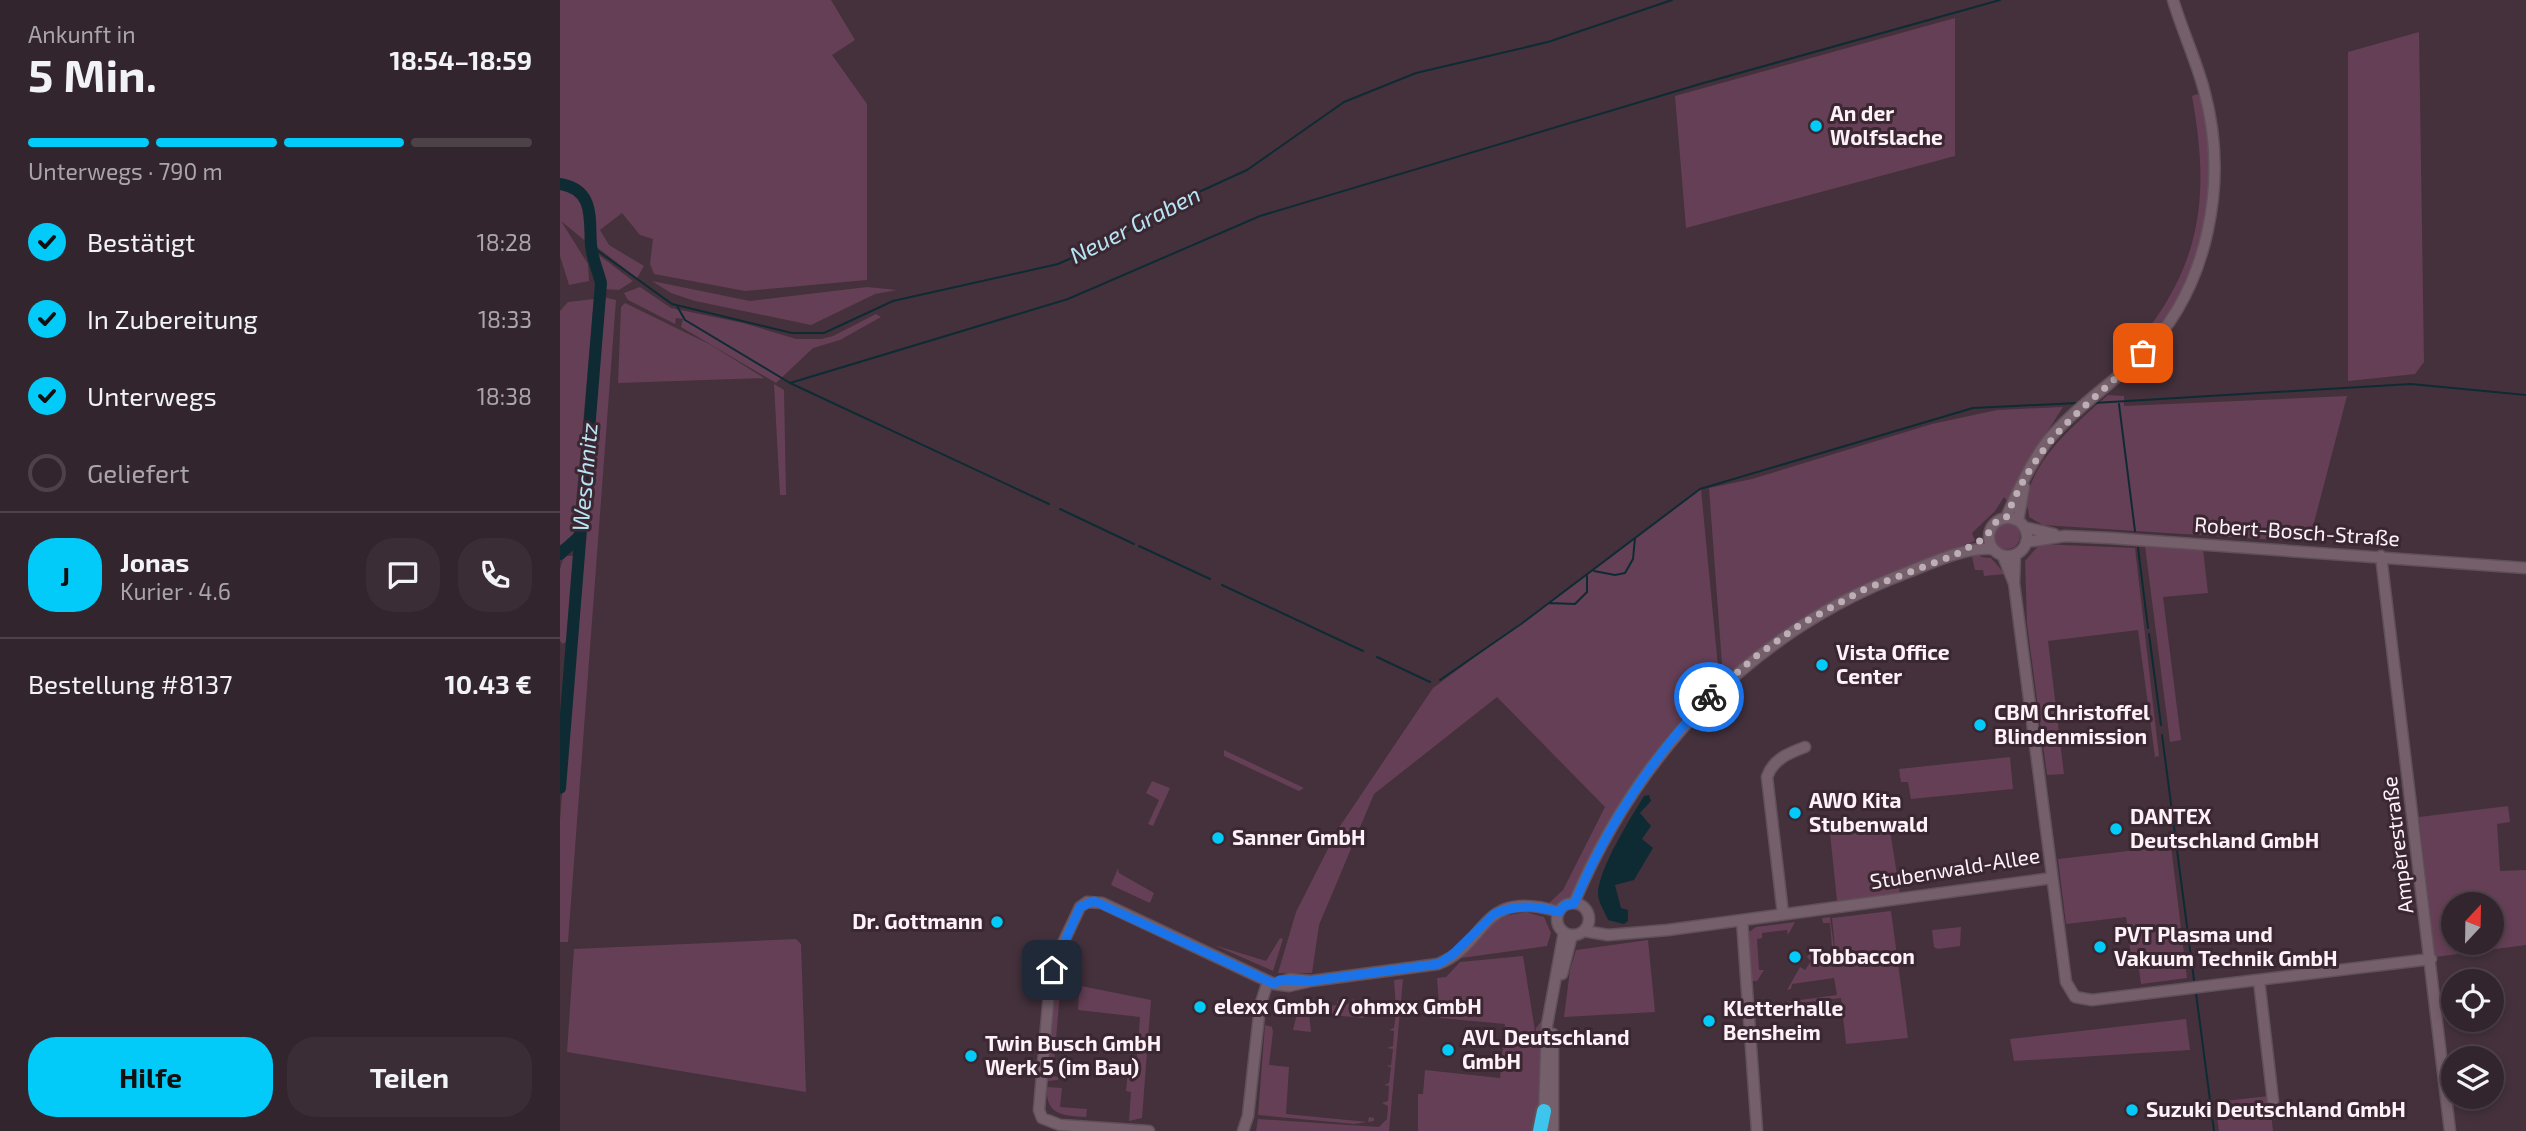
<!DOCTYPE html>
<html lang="de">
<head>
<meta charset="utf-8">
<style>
	:root { --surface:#33252d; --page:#3b2d35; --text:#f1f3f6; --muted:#a9a5aa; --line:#4e4249; --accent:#03cbf9 }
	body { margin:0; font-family:"Exo 2",sans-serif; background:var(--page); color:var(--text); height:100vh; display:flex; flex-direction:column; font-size:26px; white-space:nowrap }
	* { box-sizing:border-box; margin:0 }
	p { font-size:23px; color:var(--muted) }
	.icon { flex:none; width:38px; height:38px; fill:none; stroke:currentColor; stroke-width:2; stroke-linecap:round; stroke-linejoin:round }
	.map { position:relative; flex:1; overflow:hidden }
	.panel { display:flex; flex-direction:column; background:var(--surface); width:560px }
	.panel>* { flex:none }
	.needle { width:46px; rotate:22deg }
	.controls { position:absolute; left:1881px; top:892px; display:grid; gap:14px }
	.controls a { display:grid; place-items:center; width:63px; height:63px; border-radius:50%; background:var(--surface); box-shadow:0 4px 10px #0003,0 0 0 2px var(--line); font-size:35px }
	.pin { position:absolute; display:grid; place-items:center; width:60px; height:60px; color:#fff; margin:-30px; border-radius:14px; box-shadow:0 4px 10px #0006 }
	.courier { position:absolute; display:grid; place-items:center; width:70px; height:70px; margin:-35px; border:5px solid #1a73e8; border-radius:50%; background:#fff; color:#222; box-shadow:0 2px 9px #0007 }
	.headline em { font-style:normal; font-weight:700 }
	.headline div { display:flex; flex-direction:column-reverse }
	.headline { display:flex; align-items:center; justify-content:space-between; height:119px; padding:0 28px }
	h1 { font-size:46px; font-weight:700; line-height:52px }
	.bar { display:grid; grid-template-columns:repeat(4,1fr); gap:10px 7px; align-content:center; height:84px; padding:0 28px }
	.bar i { height:9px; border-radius:5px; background:var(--line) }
	.bar .on { background:var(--accent) }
	.bar p { grid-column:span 4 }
	.line { display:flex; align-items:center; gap:18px; padding:0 28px; border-top:2px solid var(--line) }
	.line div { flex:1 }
	.round { display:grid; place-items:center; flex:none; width:74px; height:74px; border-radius:28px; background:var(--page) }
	ol { padding:0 28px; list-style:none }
	li { display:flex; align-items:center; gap:21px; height:77px }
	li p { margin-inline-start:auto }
	li .icon { padding:7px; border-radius:50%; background:var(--accent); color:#111; stroke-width:4 }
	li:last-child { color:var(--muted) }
	li i { width:38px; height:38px; border:4px solid var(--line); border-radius:50% }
	.button { display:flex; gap:14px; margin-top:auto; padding:14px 28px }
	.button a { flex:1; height:80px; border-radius:28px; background:var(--accent); color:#111; font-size:28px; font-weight:700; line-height:80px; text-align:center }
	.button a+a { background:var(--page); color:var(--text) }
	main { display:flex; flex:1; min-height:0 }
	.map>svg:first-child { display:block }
	.green { fill:#653f55; fill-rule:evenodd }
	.water { fill:#0e2b34 }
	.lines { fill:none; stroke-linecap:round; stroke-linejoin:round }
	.stream { stroke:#0e2b34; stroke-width:2 }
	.river { stroke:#0e2b34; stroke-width:12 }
	.minor-casing { stroke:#61505a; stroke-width:13 }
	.highway-casing { stroke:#61505a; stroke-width:18 }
	.minor { stroke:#755f6b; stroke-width:10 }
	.highway { stroke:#3ec5ed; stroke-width:14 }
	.done { stroke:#bdaeb6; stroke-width:7; stroke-dasharray:0 12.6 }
	.route { stroke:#1a73e8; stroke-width:9 }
	.poi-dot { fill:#03cbf9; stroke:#3a2731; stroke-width:2.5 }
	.labels { text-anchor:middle; stroke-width:6; stroke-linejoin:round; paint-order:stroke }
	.poi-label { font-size:21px; font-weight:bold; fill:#fef1f8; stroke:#3a2731; text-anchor:start }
	.street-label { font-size:21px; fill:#fef1f8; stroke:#3a2731 }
	.water-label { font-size:23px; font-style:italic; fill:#b8e4f4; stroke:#3a2731 }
</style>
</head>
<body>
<main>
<section class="panel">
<div class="headline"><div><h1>5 Min.</h1><p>Ankunft in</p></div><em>18:54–18:59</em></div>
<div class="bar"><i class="on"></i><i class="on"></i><i class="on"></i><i></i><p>Unterwegs · 790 m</p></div>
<ol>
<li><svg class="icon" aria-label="check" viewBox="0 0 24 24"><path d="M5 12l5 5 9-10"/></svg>Bestätigt<p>18:28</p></li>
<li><svg class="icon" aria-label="check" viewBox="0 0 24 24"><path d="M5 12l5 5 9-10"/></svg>In Zubereitung<p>18:33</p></li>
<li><svg class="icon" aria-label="check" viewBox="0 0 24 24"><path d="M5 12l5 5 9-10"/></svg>Unterwegs<p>18:38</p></li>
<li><i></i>Geliefert</li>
</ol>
<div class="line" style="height:126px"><b class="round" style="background:var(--accent);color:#111">J</b><div><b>Jonas</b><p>Kurier · 4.6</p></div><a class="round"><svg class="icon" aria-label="chat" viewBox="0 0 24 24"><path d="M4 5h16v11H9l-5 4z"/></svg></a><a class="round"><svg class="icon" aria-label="phone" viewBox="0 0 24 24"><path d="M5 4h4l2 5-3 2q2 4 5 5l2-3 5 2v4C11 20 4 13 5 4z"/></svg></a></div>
<div class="line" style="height:91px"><div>Bestellung #8137</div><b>10.43 €</b></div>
<div class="button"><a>Hilfe</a><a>Teilen</a></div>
</section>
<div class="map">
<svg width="1966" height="1131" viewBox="0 0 1966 1131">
	<rect width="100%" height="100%" fill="#44313c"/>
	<path class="green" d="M0,0H271L295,40L272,55L307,104V280L185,291L94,274L90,264L93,239L80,235L62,213L40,230L49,245L84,266L77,278L34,245L33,228L24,240L1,221L28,264L29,281L9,285L0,256Z
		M1395,18V156L1126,228L1115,96Z
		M1859,32L1864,362L1855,374L1788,381V52Z
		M1637,94L1642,97C1663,198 1639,301 1560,370L1553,367C1567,351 1584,336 1596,318C1646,246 1647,179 1632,96Z
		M35,252L73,281L59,290L43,289Z
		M92,281L190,301L307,287L337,290L315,294L251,325L135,301L111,293Z
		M80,287L111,308L183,323L236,339H261L273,336L316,314L321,317L280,340L253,348L216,383L121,327L123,319L116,318L115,324L68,300L64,293Z
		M43,297L56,300L8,942H0V820Z
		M34,299L13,537L0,545V311L8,302Z
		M65,303L151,345L204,378L58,383L61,307Z
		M214,384L224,390L226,495H220Z
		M1548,395L1564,396V406L1787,396L1749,542L1483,525L1469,517L1468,508L1464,505C1476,455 1511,428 1548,395Z
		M1503,407L1473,454L1450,504L1444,497L1435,511L1412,533L1415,541C1286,589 1178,643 1093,755C1075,779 1058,805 1044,832C1038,844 1020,892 1012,898C1005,904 995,907 987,905L1003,890L1045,807L937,697L814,794L759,925L752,973H718L736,912L778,829L873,688L1141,489L1158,667L1162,664L1149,488L1192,479L1372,424L1437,410Z
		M1434 536a13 13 0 1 1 26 0a13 13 0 1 1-26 0Z
		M1480,544L1575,548L1599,756L1595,757L1578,630L1488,641L1504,774L1487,775L1467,624L1465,561Z
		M1585,546L1643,549L1648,593L1603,597L1621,740L1610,742Z
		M1419,552L1421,557L1431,558L1445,574L1424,576L1423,570H1415L1412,557Z
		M4,556H13L8,640L3,644L0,641V569Z
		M664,750L744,788L739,791L664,756Z
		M1450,757L1453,789L1351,799L1348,782H1341L1339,769Z
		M592,781L610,788L593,826L588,824L599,800L586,793Z
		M1948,806L1950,822L1937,824L1940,871L1966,870V945L1875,957L1859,817ZM1894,905H1932V943H1894Z
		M1329,824L1340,894L1277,901L1270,833Z
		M1611,846L1627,978L1581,984L1578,962L1571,956L1566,917L1506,924L1498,859Z
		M558,868L559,873L594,893L590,903L551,885Z
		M1331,911L1348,1038L1286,1044L1281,998L1193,1009L1194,1000L1202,999L1204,1005L1277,995L1274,978L1232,984L1231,989L1227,990L1240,967L1245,970L1251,961L1247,957L1253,948L1267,961L1273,960L1270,923H1263L1262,918L1270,917L1277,969L1272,918Z
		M966,912L984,917L991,933L987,946L894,959L938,917Z
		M1235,922L1228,935L1227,930L1202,933V938L1197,939L1199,970H1204L1197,981H1191L1189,932L1196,927Z
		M1401,927L1400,946L1378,949L1374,947L1372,930Z
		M720,938L723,939L713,971L654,945L706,961Z
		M236,939L241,944L246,1092L7,1052L14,949Z
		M1088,940L1095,1012L1004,1017L1010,970L1016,950Z
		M963,956L976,1037V1028L984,1018L980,1103L976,1131H858V1094H863L865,1070L940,1078L945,1024L880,1018L877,978L886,977L900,962Z
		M843,979L829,1131H696L698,1119L819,1127L827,1119L828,1106L822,1103L828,1101L829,1086L824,1085L829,1083L831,1067L826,1066L831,1065L833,1049L827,1048L833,1046L834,1031L829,1030L834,1028L836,1013L831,1012L836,1009L834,980Z
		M496,981L591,1000L582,1118L569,1121L571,1092L566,1091L568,1070H576L580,1017L518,1010L519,994L500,991L493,1076L498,1077V1080L488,1081Z
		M793,998L796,1003L806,1002L804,1018L749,1013L751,1032L733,1030L739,1005L742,1004L743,1009L759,1008V1002L762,1007L777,1005V1000L780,1005L793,1003Z
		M1626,1019L1630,1050L1454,1061L1450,1039Z
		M705,1025L712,1027L713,1032L709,1065L729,1067L726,1114L808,1122L809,1117L814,1118V1121L794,1124L698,1115Z
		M487,1087L502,1088L500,1107L527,1109L526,1117C503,1116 485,1115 487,1087Z
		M1709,1096L1713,1131H1659L1655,1102Z"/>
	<path class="water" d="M1089,795L1091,801L1080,813L1091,826L1082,839L1093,848L1074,880L1055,885L1061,908L1068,910V921L1064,924L1048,920C1045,912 1038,902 1038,893C1039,868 1070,819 1084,796Z"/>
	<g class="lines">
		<path class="stream" d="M31,246L112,304L232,333H264L333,301L498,264L556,238L606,207L687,170L784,102L856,73L988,42L1112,0
			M117,306L125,320L230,383L489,504
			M230,383L508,299L700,216L1140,84L1440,0
			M1534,403L1851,384L1966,395
			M1559,404L1575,531
			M500,509L574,544
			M579,546L650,579
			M1578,548L1588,628
			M1034,571L1055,575L1065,573L1073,559L1075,538
			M662,585L803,651
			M989,603L1015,604L1027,592V575
			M1589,634L1601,725
			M817,657L870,682
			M880,680L961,624L1140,489L1413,408L1518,403
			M1602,735L1634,980
			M1636,993L1654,1131"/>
		<path class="river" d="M0,184C35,190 29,218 31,245C32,258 38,271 41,283L0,788
			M0,554L20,536"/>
		<g class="minor-casing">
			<path id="minor" d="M1429 537a19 19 0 1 1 38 0a19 19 0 1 1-38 0Z
				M1446,518C1457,492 1469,466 1486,443C1512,410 1549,386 1580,357C1649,290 1669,181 1644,90C1636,60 1622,30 1613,0
				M1458,521L1464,487
				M1464,527L1494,534
				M1466,542L1505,536L1550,538L1966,568
				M1455,555L1454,583L1506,982L1515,997L1532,1000L1871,959
				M1443,556L1454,583
				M1821,556L1890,1131
				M1014,903C1078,752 1191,632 1346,573C1372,563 1404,547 1432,549
				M997 919a16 16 0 1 1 32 0a16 16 0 1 1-32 0Z
				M1223,914L1207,777C1213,759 1229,753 1245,747
				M1182,920L1197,1131
				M1024,931L1048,935L1108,930L1492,878
				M1002,974L1012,935
				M1699,980L1713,1101
				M751,981L878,964C929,944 919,887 999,912
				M984,1115L987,1025L1004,932
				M589,1131L500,1125L482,1118L479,1110L490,981L494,962L520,907L527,902L542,903L714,984L729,986L751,981L730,979L714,984
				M683,1131L688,1116L700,1006L708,981
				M993,1131V1034"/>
		</g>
		<g class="highway-casing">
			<path id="highway" d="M980,1131L984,1111"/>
		</g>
		<use href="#minor" class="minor"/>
		<use href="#highway" class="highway"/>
	</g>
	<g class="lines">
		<path class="done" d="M1149,697L1195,657L1241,624L1305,589L1395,555L1425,538L1436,522L1446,518C1480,433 1521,413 1583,353"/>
		<path class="route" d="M492,970L520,907L534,901L714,984L720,980L751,981L878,964L892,955L934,914C954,904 978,906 999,912L1005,905L1014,904C1046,827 1093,757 1149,697"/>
	</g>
	<g class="poi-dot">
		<circle cx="1256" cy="126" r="7"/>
		<circle cx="1262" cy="665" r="7"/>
		<circle cx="1420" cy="725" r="7"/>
		<circle cx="1235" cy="813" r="7"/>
		<circle cx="1556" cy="829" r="7"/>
		<circle cx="658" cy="838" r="7"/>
		<circle cx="437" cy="922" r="7"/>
		<circle cx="1540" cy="947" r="7"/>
		<circle cx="1235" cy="957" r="7"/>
		<circle cx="640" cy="1007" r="7"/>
		<circle cx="1149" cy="1021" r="7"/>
		<circle cx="888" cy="1050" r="7"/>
		<circle cx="411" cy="1056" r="7"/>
		<circle cx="1572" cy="1110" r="7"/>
	</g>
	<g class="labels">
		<g class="poi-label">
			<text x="1270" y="121">An der<tspan x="1270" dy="24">Wolfslache</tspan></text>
			<text x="1276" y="660">Vista Office<tspan x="1276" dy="24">Center</tspan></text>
			<text x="1434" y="720">CBM Christoffel<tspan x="1434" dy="24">Blindenmission</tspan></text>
			<text x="1249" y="808">AWO Kita<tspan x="1249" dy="24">Stubenwald</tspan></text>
			<text x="1570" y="824">DANTEX<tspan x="1570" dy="24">Deutschland GmbH</tspan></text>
			<text x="672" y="845">Sanner GmbH</text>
			<text x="423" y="929" text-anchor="end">Dr. Gottmann</text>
			<text x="1554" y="942">PVT Plasma und<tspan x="1554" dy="24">Vakuum Technik GmbH</tspan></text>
			<text x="1249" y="964">Tobbaccon</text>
			<text x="654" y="1014">elexx Gmbh / ohmxx GmbH</text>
			<text x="1163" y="1016">Kletterhalle<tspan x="1163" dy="24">Bensheim</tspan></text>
			<text x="902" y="1045">AVL Deutschland<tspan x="902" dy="24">GmbH</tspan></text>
			<text x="425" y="1051">Twin Busch GmbH<tspan x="425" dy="24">Werk 5 (im Bau)</tspan></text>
			<text x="1586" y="1117">Suzuki Deutschland GmbH</text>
		</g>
		<g class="street-label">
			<text transform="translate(1737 532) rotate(4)" y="7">Robert-Bosch-Straße</text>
			<text transform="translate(1838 845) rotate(-97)" y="7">Ampèrestraße</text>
			<text transform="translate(1395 869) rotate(-9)" y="7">Stubenwald-Allee</text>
		</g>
		<g class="water-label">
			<text transform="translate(575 225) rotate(-27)" y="8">Neuer Graben</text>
			<text transform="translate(25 477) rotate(-85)" y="8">Weschnitz</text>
		</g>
	</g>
</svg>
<div class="controls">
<a><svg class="needle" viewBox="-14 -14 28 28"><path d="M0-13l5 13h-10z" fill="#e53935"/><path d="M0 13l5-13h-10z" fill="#a9a5aa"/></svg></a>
<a><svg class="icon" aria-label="locate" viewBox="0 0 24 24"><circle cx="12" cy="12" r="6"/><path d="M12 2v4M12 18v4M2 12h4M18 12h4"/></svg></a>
<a><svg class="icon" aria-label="layers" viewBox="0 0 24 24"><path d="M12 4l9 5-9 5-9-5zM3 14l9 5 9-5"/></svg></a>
</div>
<div class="pin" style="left:1583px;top:353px;background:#ea580c"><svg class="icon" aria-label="bag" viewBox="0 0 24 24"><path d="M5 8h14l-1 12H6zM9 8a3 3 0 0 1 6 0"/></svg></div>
<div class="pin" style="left:492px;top:970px;background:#1f2937"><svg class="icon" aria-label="home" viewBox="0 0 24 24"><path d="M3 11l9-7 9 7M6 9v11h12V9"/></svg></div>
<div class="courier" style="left:1149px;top:697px"><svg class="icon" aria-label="bike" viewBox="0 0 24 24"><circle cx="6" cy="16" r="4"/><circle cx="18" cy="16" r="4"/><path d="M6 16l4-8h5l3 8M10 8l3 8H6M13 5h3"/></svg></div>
</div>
</main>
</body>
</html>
